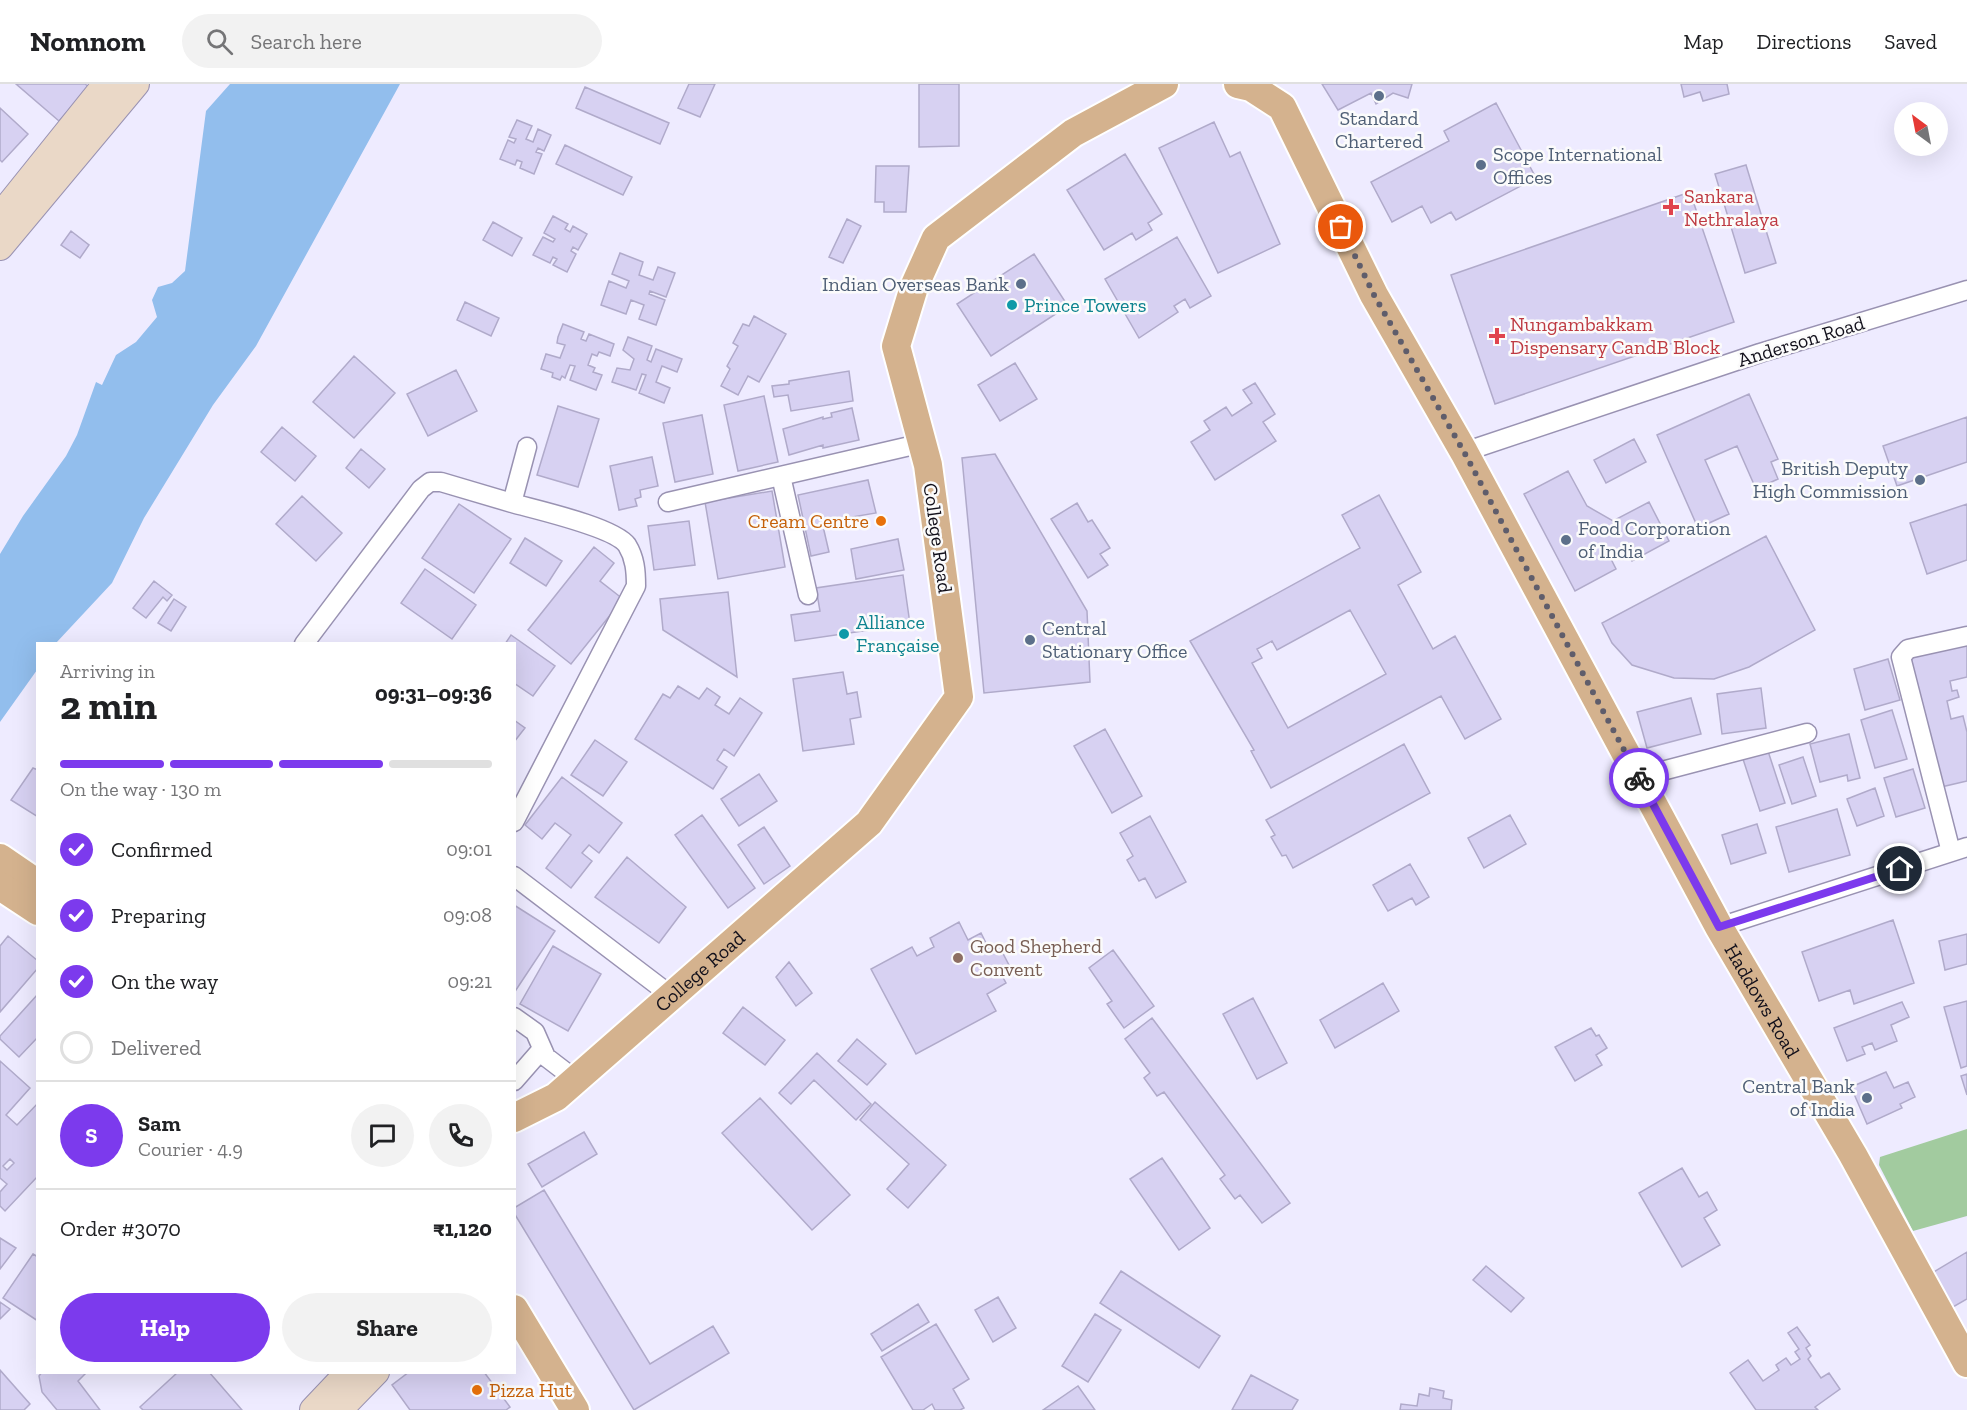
<!DOCTYPE html>
<html lang="en">
<head>
<meta charset="utf-8">
<style>
	:root { --surface:#fff; --page:#f2f2f2; --text:#202124; --muted:#757577; --line:#e0e0e0; --accent:#7c3aed }
	body { margin:0; font-family:"Zilla Slab",serif; background:var(--page); color:var(--text); height:100vh; display:flex; flex-direction:column; font-size:22px; white-space:nowrap }
	* { box-sizing:border-box; margin:0 }
	p { font-size:20px; color:var(--muted) }
	.icon { flex:none; width:33px; height:33px; fill:none; stroke:currentColor; stroke-width:2; stroke-linecap:round; stroke-linejoin:round }
	.map { position:relative; flex:1; overflow:hidden }
	.side { position:absolute; left:36px; top:558px; width:480px; height:732px; display:flex; flex-direction:column; background:var(--surface); border-radius:0px; box-shadow:0 6px 24px #0002 }
	.side>* { flex:none }
	.needle { width:39px; rotate:328deg }
	.fabs { position:absolute; left:1894px; top:18px; display:grid; gap:12px }
	.fabs a { display:grid; place-items:center; width:54px; height:54px; border-radius:50%; background:var(--surface); box-shadow:0 6px 24px #0002; font-size:30px }
	.pin { position:absolute; display:grid; place-items:center; width:51px; height:51px; color:#fff; margin:-26px; border:3px solid #fff; border-radius:50%; box-shadow:0 2px 6px #0007 }
	.courier { position:absolute; display:grid; place-items:center; width:60px; height:60px; margin:-30px; border:4px solid #7c3aed; border-radius:50%; background:#fff; color:#222; box-shadow:0 2px 8px #0007 }
	.head em { font-style:normal; font-weight:700 }
	.head div { display:flex; flex-direction:column-reverse }
	.head { display:flex; align-items:center; justify-content:space-between; height:102px; padding:0 24px }
	h1 { font-size:39px; font-weight:700; line-height:45px }
	.bar { display:grid; grid-template-columns:repeat(4,1fr); gap:9px 6px; align-content:center; height:72px; padding:0 24px }
	.bar i { height:8px; border-radius:4px; background:var(--line) }
	.bar .on { background:var(--accent) }
	.bar p { grid-column:span 4 }
	.line { display:flex; align-items:center; gap:15px; padding:0 24px; border-top:2px solid var(--line) }
	.line div { flex:1 }
	.round { display:grid; place-items:center; flex:none; width:63px; height:63px; border-radius:32px; background:var(--page) }
	ol { padding:0 24px; list-style:none }
	li { display:flex; align-items:center; gap:18px; height:66px }
	li p { margin-inline-start:auto }
	li .icon { padding:6px; border-radius:50%; background:var(--accent); color:#fff; stroke-width:4 }
	li:last-child { color:var(--muted) }
	li i { width:33px; height:33px; border:3px solid var(--line); border-radius:50% }
	.action { display:flex; gap:12px; margin-top:auto; padding:12px 24px }
	.action a { flex:1; height:69px; border-radius:36px; background:var(--accent); color:#fff; font-size:24px; font-weight:700; line-height:69px; text-align:center }
	.action a+a { background:var(--page); color:var(--text) }
	header { display:flex; align-items:center; gap:36px; box-sizing:border-box; height:84px; padding:0 30px; background:var(--surface); border-bottom:2px solid var(--line) }
	header strong { font-size:28px }
	nav { display:flex; gap:33px; margin-inline-start:auto; font-size:21px }
	.search { width:420px; height:54px; background:var(--page); display:flex; align-items:center; gap:15px; box-sizing:border-box; padding:0 21px; border-radius:33px; color:var(--muted); font-size:22px }
	.map>svg:first-child { display:block }
	.green { fill:#a2cb9f }
	.water { fill:#92beed }
	.building { fill:#d7d1f2; stroke:#b0aaca; stroke-width:1.5; fill-rule:evenodd }
	.lines { fill:none; stroke-linecap:round; stroke-linejoin:round }
	.minor-casing { stroke:#9992b2; stroke-width:21 }
	.secondary-casing { stroke:#9992b2; stroke-width:28 }
	.primary-casing { stroke:#fff; stroke-width:32 }
	.minor { stroke:#fff; stroke-width:18 }
	.secondary { stroke:#ead8c7; stroke-width:26 }
	.primary { stroke:#d4b28e; stroke-width:28 }
	.done { stroke:#5f5d6b; stroke-width:6; stroke-dasharray:0 10.8 }
	.route { stroke:#7c3aed; stroke-width:8 }
	.service-dot { fill:#5c6f8a; stroke:#fbfbfb; stroke-width:2 }
	.health-dot { fill:#e0444e; stroke:#fbfbfb; stroke-width:2 }
	.culture-dot { fill:#0f9aa8; stroke:#fbfbfb; stroke-width:2 }
	.food-dot { fill:#e8710a; stroke:#fbfbfb; stroke-width:2 }
	.education-dot { fill:#8d6e63; stroke:#fbfbfb; stroke-width:2 }
	.labels { text-anchor:middle; stroke-width:5; stroke-linejoin:round; paint-order:stroke }
	.service-label { font-size:20px; fill:#4e5e75; stroke:#fbfbfb; text-anchor:start }
	.health-label { font-size:20px; fill:#be3a42; stroke:#fbfbfb; text-anchor:start }
	.culture-label { font-size:20px; fill:#0d838f; stroke:#fbfbfb; text-anchor:start }
	.street-label { font-size:20px; fill:#12101b; stroke:#fbfbfb }
	.food-label { font-size:20px; fill:#c56008; stroke:#fbfbfb; text-anchor:end }
	.education-label { font-size:20px; fill:#785e54; stroke:#fbfbfb; text-anchor:start }
</style>
</head>
<body>
<header>
<strong>Nomnom</strong>
<div class="search"><svg class="icon" aria-label="search" viewBox="0 0 24 24"><circle cx="10" cy="10" r="6"/><path d="M15 15l6 6"/></svg>Search here</div>
<nav><a>Map</a><a>Directions</a><a>Saved</a></nav>
</header>
<div class="map">
<svg width="1967" height="1326" viewBox="0 0 1967 1326">
	<rect width="100%" height="100%" fill="#eeebff"/>
	<path class="green" d="M1967,1045V1132L1913,1147L1879,1081L1880,1073Z"/>
	<path class="water" d="M230,0H400L256,262L213,321L144,434L112,499L56,559L38,560L37,586L0,638V470L23,432L66,372L77,351L96,298L102,301L116,271L136,258L157,233L152,216L158,203L172,199L185,187L206,27Z"/>
	<path class="building" d="M16,0H85L89,3L59,37Z
		M689,0H715L700,33L678,24Z
		M919,0H959V62L919,63Z
		M1322,0H1412L1408,14L1393,9L1376,20L1371,9L1338,26Z
		M1681,0H1727L1729,10L1703,17L1700,8L1684,13Z
		M585,3L669,39L660,60L576,24Z
		M1496,19L1536,94L1456,136L1451,128L1431,139L1422,122L1392,138L1371,98L1449,57L1444,47Z
		M0,24L28,50L2,78L0,76Z
		M517,36L532,42L526,55L533,58L538,45L551,51L544,67L538,64L536,68L542,70L534,90L520,84L522,78L517,76L515,81L500,75L508,56L514,59L516,55L509,53Z
		M1214,38L1230,73L1240,68L1280,160L1218,189L1159,64Z
		M565,61L632,93L623,111L556,80Z
		M1125,70L1162,130L1148,139L1152,146L1136,156L1132,149L1104,166L1067,106Z
		M1746,81L1776,179L1745,189L1715,90Z
		M876,82H909L906,128H884V118H875Z
		M1690,108L1734,238L1495,320L1451,191Z
		M553,132L568,140L565,145L570,148L573,142L587,150L578,166L573,163L571,167L576,170L567,188L553,181L557,175L553,173L550,179L533,171L543,153L553,158L555,155L544,149Z
		M847,135L861,142L843,179L829,173Z
		M493,138L522,154L512,172L483,156Z
		M71,147L89,161L80,174L61,161Z
		M1177,153L1211,212L1190,224L1185,215L1174,222L1178,228L1139,254L1105,195Z
		M620,169L643,178L639,191L653,196L658,183L675,189L666,213L650,207L649,210L665,216L656,241L639,235L644,221L631,216L626,230L601,221L609,197L626,204L629,197L612,190Z
		M1034,170L1068,222L991,272L957,220Z
		M465,218L499,234L491,252L457,236Z
		M754,232L786,250L759,298L748,292L738,311L721,302L730,285L727,282L738,262L733,259L743,240L749,242Z
		M563,240L584,248L581,255L586,257L589,250L614,260L610,272L599,268L597,272L592,270L588,281L595,284L593,288L602,291L596,306L570,296L575,282L570,281L565,294L562,292L560,296L552,293L553,289L541,285L546,270L560,274L565,261L557,259L558,253Z
		M628,253L652,262L647,276L651,278L656,265L682,275L677,288L662,282L656,298L670,304L664,319L639,309L646,291L642,290L636,306L612,298L617,284L630,286L634,275L623,266Z
		M354,272L395,309L354,354L313,318Z
		M1015,279L1037,315L1000,337L978,301Z
		M456,286L477,327L428,352L407,310Z
		M849,287L853,317L791,327L788,311L774,313L772,302L789,300V297Z
		M1255,299L1275,330L1263,338L1276,357L1215,396L1191,358L1210,346L1204,337L1226,323L1232,332L1252,319L1243,306Z
		M1749,310L1778,375L1771,378L1778,395L1756,405L1737,362L1705,376L1729,430L1698,444L1657,351Z
		M764,312L778,378L738,387L724,321Z
		M558,322L599,335L578,403L537,391Z
		M852,324L859,356L823,364V361L789,371L783,345L823,333V335L832,333L831,329Z
		M702,331L713,390L675,398L663,339Z
		M1967,333V378L1897,402L1883,362Z
		M282,343L316,372L295,397L261,368Z
		M1634,355L1646,378L1606,399L1594,376Z
		M361,365L385,385L369,404L346,384Z
		M995,370L1087,527L1090,598L984,609L962,374Z
		M652,373L658,402L640,406L641,413L635,415L637,422L619,426L610,382Z
		M1568,387L1587,422L1613,437L1649,418L1669,457L1632,477L1626,464L1610,473L1616,485L1575,507L1524,410Z
		M868,396L876,429L822,438L829,468L811,472L798,411Z
		M772,407L785,483L718,495L705,418Z
		M1379,411L1421,488L1398,501L1433,565L1455,552L1501,635L1465,655L1441,612L1271,704L1251,667L1254,666L1190,557L1360,464L1342,431ZM1350,526L1386,590L1288,644L1252,579L1262,574L1257,565L1272,557L1277,566Z
		M302,412L342,449L316,477L276,440Z
		M1077,419L1088,438L1092,436L1110,464L1100,470L1108,481L1088,494L1051,435Z
		M459,420L511,455L474,509L422,474Z
		M1967,420V476L1927,490L1910,439Z
		M689,437L695,481L654,486L648,442Z
		M1766,452L1815,546L1749,583L1714,595L1674,594L1632,581L1612,559L1602,539Z
		M525,454L562,477L546,502L510,479Z
		M898,455L904,486L856,495L851,465Z
		M594,463L614,479L600,497L623,515L571,580L528,546Z
		M425,485L476,521L452,555L401,519Z
		M903,491L910,540L795,557L791,531L820,527L816,504Z
		M154,497L172,511L167,517L163,513L146,534L133,524Z
		M728,508L737,593L663,546L660,515Z
		M174,515L186,523L171,547L158,539Z
		M511,551L555,582L533,612L514,599V560H505Z
		M1967,557V593L1950,597L1952,607L1957,606L1959,613L1947,617L1951,635L1963,632L1967,648V697L1941,703L1910,570Z
		M1888,575L1900,616L1865,626L1854,585Z
		M843,588L847,610L857,608L861,633L850,635L854,660L803,667L793,595Z
		M678,602L699,615L707,604L720,613L715,621L729,630L740,614L762,629L734,672L724,665L717,676L727,683L713,705L635,655L663,610L670,614Z
		M1761,604L1766,644L1722,650L1717,610Z
		M1691,614L1701,650L1647,664L1637,628Z
		M1892,626L1907,675L1875,684L1861,636Z
		M514,636L525,644L514,658Z
		M1105,645L1142,712L1112,729L1074,662Z
		M1849,650L1860,694L1848,697L1847,691L1820,698L1810,660Z
		M595,656L627,678L603,712L571,691Z
		M1404,660L1430,709L1293,784L1286,771L1282,772L1271,753L1275,751L1266,736Z
		M1767,664L1785,719L1760,727L1742,672Z
		M1803,673L1816,712L1792,720L1779,681Z
		M33,684L38,686V733L11,716Z
		M1913,685L1925,724L1896,733L1884,694Z
		M759,690L777,717L739,742L721,715Z
		M562,693L622,739L599,769L589,761L582,769L592,777L571,804L546,784L571,751L555,739L542,755L525,741Z
		M1875,704L1884,732L1857,742L1847,715Z
		M1837,725L1850,771L1789,788L1776,743Z
		M702,731L755,804L728,824L675,751Z
		M1510,731L1526,760L1484,784L1468,754Z
		M1150,732L1186,798L1156,814L1145,794L1139,797L1127,776L1133,772L1120,749Z
		M1757,740L1766,769L1731,780L1722,751Z
		M764,743L790,782L764,800L738,761Z
		M627,773L686,823L659,859L595,813Z
		M1410,780L1429,813L1416,821L1412,814L1388,827L1373,801Z
		M514,821L555,847L514,909Z
		M1893,836L1914,899L1854,920L1850,906L1819,917L1802,868Z
		M959,838L968,856L981,849L989,865L998,860L1010,883L1000,888L1006,899L987,910L996,927L916,970L871,885L912,863L917,872L934,863L930,854Z
		M1967,850V880L1945,886L1939,857Z
		M8,852L38,877V884L0,928V862Z
		M553,862L601,890L568,947L520,920Z
		M1113,866L1154,922L1124,944L1107,920L1112,917L1089,884Z
		M789,878L812,909L796,922L776,893Z
		M1383,899L1399,927L1335,964L1320,936Z
		M38,910V953L19,973L0,955V952Z
		M1253,914L1287,979L1257,995L1223,930Z
		M1967,917V982L1961,984L1944,923Z
		M1902,918L1909,933L1891,941L1897,957L1875,966L1872,959L1862,963L1865,970L1847,977L1834,944Z
		M743,923L785,956L765,981L723,949Z
		M1152,934L1290,1119L1262,1139L1240,1111L1235,1115L1220,1095L1225,1091L1164,1008L1157,1012L1144,994L1150,989L1125,955Z
		M1591,944L1596,952L1599,951L1607,964L1596,971L1602,981L1575,997L1555,963Z
		M857,955L886,980L867,1001L838,977Z
		M817,969L871,1020L856,1036L814,996L791,1020L779,1009Z
		M0,977L30,1004L6,1031L17,1041L38,1019V1092L5,1127L0,1122V1108L7,1100L0,1094ZM10,1075L14,1079L7,1086L3,1082Z
		M1886,988L1894,1004L1908,998L1915,1013L1900,1020L1902,1024L1867,1040L1851,1003Z
		M1967,990V1011L1961,992Z
		M760,1014L850,1111L812,1146L722,1049Z
		M875,1018L946,1081L908,1124L887,1105L909,1080L860,1036Z
		M584,1048L597,1070L542,1103L528,1080Z
		M1162,1074L1210,1144L1179,1166L1130,1095Z
		M1682,1084L1699,1113L1707,1108L1717,1126L1704,1134L1720,1161L1682,1183L1639,1109Z
		M544,1106L650,1280L713,1242L729,1269L634,1326L514,1129V1124Z
		M0,1154L16,1164L0,1185Z
		M1967,1168V1215L1953,1223L1932,1189Z
		M33,1170L38,1173V1237L3,1214Z
		M1486,1182L1524,1214L1511,1228L1473,1196Z
		M1121,1187L1220,1252L1199,1284L1100,1219Z
		M998,1213L1016,1244L993,1258L975,1226Z
		M0,1218L10,1225L0,1235Z
		M918,1220L929,1238L882,1267L871,1250Z
		M1095,1230L1121,1246L1088,1298L1062,1282Z
		M936,1240L969,1295L953,1305L964,1324L960,1326H935L932,1320L923,1326H913L881,1273Z
		M1797,1243L1810,1261L1806,1264L1811,1272L1808,1275L1821,1294L1829,1289L1840,1305L1815,1323L1818,1326H1756L1730,1289L1748,1276L1763,1297L1779,1286L1776,1281L1786,1274L1791,1281L1800,1275L1795,1268L1799,1265L1788,1249Z
		M0,1286L30,1320L24,1326H0Z
		M42,1288H87L78,1297L100,1326H57L42,1308L39,1292Z
		M178,1288H209L242,1326H143L140,1323Z
		M409,1288H484L510,1323L506,1326H410L392,1301Z
		M1251,1291L1298,1316L1292,1326H1232Z
		M1078,1302L1095,1326H1043Z
		M1430,1304L1444,1307L1443,1314L1452,1316L1451,1326H1400L1401,1320L1417,1322L1419,1310L1429,1312Z"/>
	<g class="lines">
		<g class="minor-casing">
			<path id="minor" d="M1464,368L1760,269L1967,206
				M781,392L808,511
				M668,418L923,359
				M304,560L421,405L430,398H441L512,419
				M1639,693L1807,649
				M514,738L636,502C636,487 635,474 627,461C614,443 537,426 512,419L527,363
				M1951,768L1901,573L1908,565L1967,552
				M514,792L673,913
				M1719,843L1967,763
				M514,933L535,948L546,973L576,996
				M514,997L542,965"/>
		</g>
		<g class="secondary-casing">
			<path id="secondary" d="M0,132L106,0
				M0,163L136,0
				M313,1326L349,1288
				M339,1326L376,1288"/>
		</g>
		<g class="primary-casing">
			<g id="primary">
				<path id="s1" d="M1238,0L1251,3L1282,23L1374,211L1464,368L1719,843L1853,1071L1967,1279"/>
				<path d="M0,774L38,800"/>
				<path d="M0,802L38,827"/>
				<path id="s2" d="M514,1034L556,1013L869,739L959,613L928,381L896,262L914,203L936,154L1073,49L1164,0"/>
				<path d="M514,1225L575,1326"/>
			</g>
		</g>
		<use href="#minor" class="minor"/>
		<use href="#secondary" class="secondary"/>
		<use href="#primary" class="primary"/>
	</g>
	<g class="lines">
		<path class="done" d="M1341,143L1374,211L1464,368L1639,694"/>
		<path class="route" d="M1639,694L1719,843L1900,785"/>
	</g>
	<g class="service-dot">
		<circle cx="1379" cy="12" r="6"/>
		<circle cx="1481" cy="81" r="6"/>
		<circle cx="1021" cy="200" r="6"/>
		<circle cx="1920" cy="396" r="6"/>
		<circle cx="1566" cy="456" r="6"/>
		<circle cx="1030" cy="556" r="6"/>
		<circle cx="1867" cy="1014" r="6"/>
	</g>
	<g class="health-dot">
		<path d="M1668 114h6v6h6v6h-6v6h-6v-6h-6v-6h6z"/>
		<path d="M1494 243h6v6h6v6h-6v6h-6v-6h-6v-6h6z"/>
	</g>
	<g class="culture-dot">
		<circle cx="1012" cy="221" r="6"/>
		<circle cx="844" cy="550" r="6"/>
	</g>
	<g class="food-dot">
		<circle cx="881" cy="437" r="6"/>
		<circle cx="477" cy="1306" r="6"/>
	</g>
	<circle class="education-dot" cx="958" cy="874" r="6"/>
	<g class="labels">
		<g class="service-label">
			<text x="1379" y="41" text-anchor="middle">Standard<tspan x="1379" dy="23">Chartered</tspan></text>
			<text x="1493" y="77">Scope International<tspan x="1493" dy="23">Offices</tspan></text>
			<text x="1009" y="207" text-anchor="end">Indian Overseas Bank</text>
			<text x="1908" y="391" text-anchor="end">British Deputy<tspan x="1908" dy="23">High Commission</tspan></text>
			<text x="1578" y="451">Food Corporation<tspan x="1578" dy="23">of India</tspan></text>
			<text x="1042" y="551">Central<tspan x="1042" dy="23">Stationary Office</tspan></text>
			<text x="1855" y="1009" text-anchor="end">Central Bank<tspan x="1855" dy="23">of India</tspan></text>
		</g>
		<g class="health-label">
			<text x="1684" y="119">Sankara<tspan x="1684" dy="23">Nethralaya</tspan></text>
			<text x="1510" y="247">Nungambakkam<tspan x="1510" dy="23">Dispensary CandB Block</tspan></text>
		</g>
		<g class="culture-label">
			<text x="1024" y="228">Prince Towers</text>
			<text x="856" y="545">Alliance<tspan x="856" dy="23">Française</tspan></text>
		</g>
		<g class="street-label">
			<text transform="translate(1801 257) rotate(-17)" y="7">Anderson Road</text>
			<text transform="translate(938 454) rotate(82)" y="7">College Road</text>
			<text dy="7" stroke="none"><textPath href="#s2" startOffset="238">College Road</textPath></text>
			<text dy="7" stroke="none"><textPath href="#s1" startOffset="1065">Haddows Road</textPath></text>
		</g>
		<g class="food-label">
			<text x="869" y="444">Cream Centre</text>
			<text x="489" y="1313" text-anchor="start">Pizza Hut</text>
		</g>
		<g class="education-label">
			<text x="970" y="869">Good Shepherd<tspan x="970" dy="23">Convent</tspan></text>
		</g>
	</g>
</svg>
<div class="fabs">
<a><svg class="needle" viewBox="-14 -14 28 28"><path d="M0-13l5 13h-10z" fill="#e53935"/><path d="M0 13l5-13h-10z" fill="#757577"/></svg></a>
</div>
<div class="pin" style="left:1341px;top:143px;background:#ea580c"><svg class="icon" aria-label="bag" viewBox="0 0 24 24"><path d="M5 8h14l-1 12H6zM9 8a3 3 0 0 1 6 0"/></svg></div>
<div class="pin" style="left:1900px;top:785px;background:#1f2937"><svg class="icon" aria-label="home" viewBox="0 0 24 24"><path d="M3 11l9-7 9 7M6 9v11h12V9"/></svg></div>
<div class="courier" style="left:1639px;top:694px"><svg class="icon" aria-label="bike" viewBox="0 0 24 24"><circle cx="6" cy="16" r="4"/><circle cx="18" cy="16" r="4"/><path d="M6 16l4-8h5l3 8M10 8l3 8H6M13 5h3"/></svg></div>
<section class="side">
<div class="head"><div><h1>2 min</h1><p>Arriving in</p></div><em>09:31–09:36</em></div>
<div class="bar"><i class="on"></i><i class="on"></i><i class="on"></i><i></i><p>On the way · 130 m</p></div>
<ol>
<li><svg class="icon" aria-label="check" viewBox="0 0 24 24"><path d="M5 12l5 5 9-10"/></svg>Confirmed<p>09:01</p></li>
<li><svg class="icon" aria-label="check" viewBox="0 0 24 24"><path d="M5 12l5 5 9-10"/></svg>Preparing<p>09:08</p></li>
<li><svg class="icon" aria-label="check" viewBox="0 0 24 24"><path d="M5 12l5 5 9-10"/></svg>On the way<p>09:21</p></li>
<li><i></i>Delivered</li>
</ol>
<div class="line" style="height:108px"><b class="round" style="background:var(--accent);color:#fff">S</b><div><b>Sam</b><p>Courier · 4.9</p></div><a class="round"><svg class="icon" aria-label="chat" viewBox="0 0 24 24"><path d="M4 5h16v11H9l-5 4z"/></svg></a><a class="round"><svg class="icon" aria-label="phone" viewBox="0 0 24 24"><path d="M5 4h4l2 5-3 2q2 4 5 5l2-3 5 2v4C11 20 4 13 5 4z"/></svg></a></div>
<div class="line" style="height:78px"><div>Order #3070</div><b>₹1,120</b></div>
<div class="action"><a>Help</a><a>Share</a></div>
</section>
</div>
</body>
</html>
